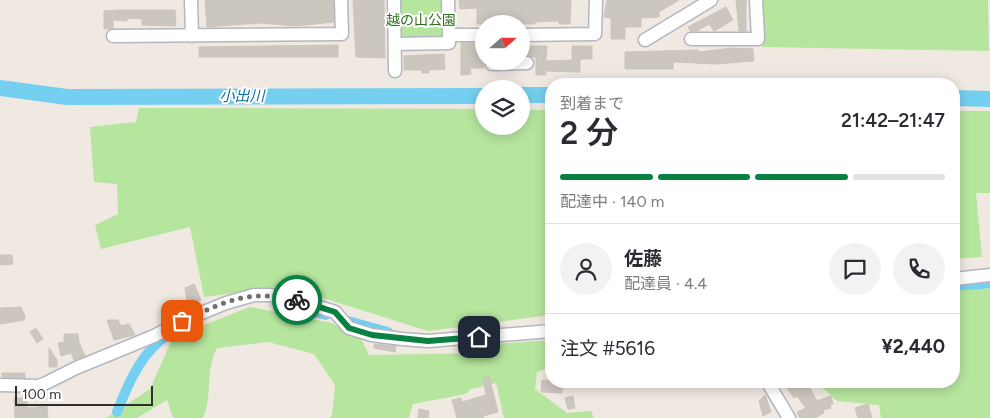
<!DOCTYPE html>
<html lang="ja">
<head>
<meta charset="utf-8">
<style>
	:root { --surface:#fff; --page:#f2f2f3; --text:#2b2b33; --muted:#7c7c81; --line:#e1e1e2; --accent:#0b8043 }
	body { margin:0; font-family:Figtree,"Noto Sans JP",sans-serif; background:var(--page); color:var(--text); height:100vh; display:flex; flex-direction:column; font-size:19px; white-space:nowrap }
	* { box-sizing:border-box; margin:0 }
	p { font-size:16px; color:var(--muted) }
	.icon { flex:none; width:28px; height:28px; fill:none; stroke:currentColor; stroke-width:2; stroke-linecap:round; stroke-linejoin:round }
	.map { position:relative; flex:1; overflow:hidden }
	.side { position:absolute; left:545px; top:78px; width:415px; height:310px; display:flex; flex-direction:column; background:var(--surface); border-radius:20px; box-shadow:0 2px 12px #0003 }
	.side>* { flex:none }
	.needle { width:32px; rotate:69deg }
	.fabs { position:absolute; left:475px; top:15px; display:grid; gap:10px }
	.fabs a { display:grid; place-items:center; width:55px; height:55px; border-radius:50%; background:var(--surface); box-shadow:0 2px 12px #0003; font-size:25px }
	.scale { position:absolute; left:15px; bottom:12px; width:138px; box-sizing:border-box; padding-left:5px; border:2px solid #2e2e2e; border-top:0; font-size:14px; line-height:18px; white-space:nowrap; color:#2e2e2e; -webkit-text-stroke:4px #fff; paint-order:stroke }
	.pin { position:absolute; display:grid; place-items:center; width:42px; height:42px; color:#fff; margin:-21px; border-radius:10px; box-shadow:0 2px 8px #0006 }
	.courier { position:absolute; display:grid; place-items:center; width:50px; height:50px; margin:-25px; border:4px solid #0b8043; border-radius:50%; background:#fff; color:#222; box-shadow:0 1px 6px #0007 }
	.head em { font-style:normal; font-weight:600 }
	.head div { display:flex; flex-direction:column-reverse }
	.head { display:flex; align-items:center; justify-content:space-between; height:85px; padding:0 15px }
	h1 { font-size:32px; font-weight:600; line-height:38px }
	.bar { display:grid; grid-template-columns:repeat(4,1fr); gap:8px 5px; align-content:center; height:60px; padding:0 15px }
	.bar i { height:6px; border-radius:4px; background:var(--line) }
	.bar .current { background:var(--accent) }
	.bar p { grid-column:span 4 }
	.line { display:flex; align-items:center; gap:12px; padding:0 15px; border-top:1px solid var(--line) }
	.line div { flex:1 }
	.round { display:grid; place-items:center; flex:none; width:52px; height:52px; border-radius:26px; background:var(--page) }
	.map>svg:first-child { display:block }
	.green { fill:#b6e59e }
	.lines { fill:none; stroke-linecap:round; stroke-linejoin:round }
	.canal { stroke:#75cff0; stroke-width:10 }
	.river { stroke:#75cff0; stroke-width:16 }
	.building { fill:#cbc7bf; stroke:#cbc5ba }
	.minor-casing { stroke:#b4b7c1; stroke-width:15 }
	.minor { stroke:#fff; stroke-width:12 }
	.done { stroke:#726f6d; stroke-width:5; stroke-dasharray:0 9 }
	.route { stroke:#0b8043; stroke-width:6 }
	.labels { text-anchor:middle; stroke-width:4; stroke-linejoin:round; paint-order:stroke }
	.park-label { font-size:14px; fill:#2c6e1b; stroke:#fff }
	.water-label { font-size:15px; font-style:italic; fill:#0d6fa3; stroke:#fff }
</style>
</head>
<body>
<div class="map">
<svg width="990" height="418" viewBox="0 0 990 418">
	<rect width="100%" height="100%" fill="#efe9e1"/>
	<path class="green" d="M398,0H441L444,39L400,40Z
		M759,0H988L989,51L762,47Z
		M139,108L484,109V126H521V110H551V315L428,331L285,286L204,297L190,227L101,249L95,225L118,214L117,184L94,182L90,127L136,122Z
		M954,111H990V193H976L982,257L954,259Z
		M990,285V418H881L879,405L837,401L815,381H954V290Z
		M250,307L332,323L361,339L369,355L484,353L492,344L551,340V367L537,372L535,389L567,413L591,411L594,418H504L496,383L471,389L466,394L413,404L409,418H330L332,415L335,385L314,354L268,342L217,348C205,370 213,395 203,418H173L167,400L137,418H106L150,389L173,337Z"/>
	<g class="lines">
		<path class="canal" d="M954,286L990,283
			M277,302L326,315
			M344,320L388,332
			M117,412C129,381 144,346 176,330"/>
		<path class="river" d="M0,88L67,97L484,96
			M521,95H551
			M954,98L990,99"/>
	</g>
	<path class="building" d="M205,0H333L334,22L296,26L260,23L207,27Z
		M353,0H384L385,58L356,57Z
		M459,0H571L570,24H559V21L535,22V24H477V8L460,9Z
		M607,0H679L659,12V17L641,18V27H625V39H611V18L604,17Z
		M736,0H746V31H739Z
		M726,7L733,20L714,31L709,24L697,31H690L688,27Z
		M119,10H175L176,26L142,25V19L127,18V21L113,20V28L104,29V11Z
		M461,43H482L484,68H470L471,74L461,75Z
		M338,45V57H199V47Z
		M522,46H547L546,61L572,60V46H592V59H580V72L546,71V75H536V57L521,55Z
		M732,48L753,49L754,61L716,64L673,62V69H625V52L698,50L699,52Z
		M444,54L445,69L429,70V73H422V70H404V56Z
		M0,255H12L13,264L0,265Z
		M194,284L201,300L188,306L185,288Z
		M21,307L25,316L24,320L0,324V308Z
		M107,320H118L121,326L129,324L135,335L114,340Z
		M36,328L43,339L37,343L30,332Z
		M64,334H78L79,342L85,356L74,360L71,353L61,356L58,343L64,342Z
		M374,344L396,346L395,352L374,348Z
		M474,345V356H463V346Z
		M49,348L57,360V367H49Z
		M2,373H25V378L2,377Z
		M489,376L498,412L483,416L484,418H457L452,400L461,398L462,402L486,395L483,378Z
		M542,380L563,381L562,393L541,392Z
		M787,381H806L817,401L831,396L833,404L830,405L831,408L823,410L824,413L815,418H800L797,412L806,408L797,396L794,398L786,386L789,384Z
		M765,395L771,412L763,416L759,401Z
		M573,396L575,408L568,409L565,398Z
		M14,398H27V408L47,406L48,418H15Z
		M868,404L872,418H858L855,408Z
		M419,409L429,411L428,418H418Z"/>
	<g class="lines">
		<g class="minor-casing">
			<path id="minor" d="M191,0L192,36
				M394,0L395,71
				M448,0L449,35
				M521,35L595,34L596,0
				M113,36L342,34L341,0
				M691,39H758L756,0
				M645,40L711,0
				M395,44L449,43V35H484
				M492,64L527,63
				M954,279L990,275
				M767,381L789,418
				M0,385L38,386L44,384L76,368L154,336L182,321L226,303L254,295H270L297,300L335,312L349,328L372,335L402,339L428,341L551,331"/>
		</g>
		<use href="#minor" class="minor"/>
	</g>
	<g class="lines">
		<path class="done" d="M182,321C228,301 246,289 297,300"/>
		<path class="route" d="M297,300L335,312L349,328L372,335L428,341L479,337"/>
	</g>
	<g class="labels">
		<g class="park-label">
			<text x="421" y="25">越の山公園</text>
		</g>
		<g class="water-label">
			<text x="242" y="101">小出川</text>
		</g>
	</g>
</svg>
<div class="fabs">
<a><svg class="needle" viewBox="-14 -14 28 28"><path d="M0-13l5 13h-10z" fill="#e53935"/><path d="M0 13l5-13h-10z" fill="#7c7c81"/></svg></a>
<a><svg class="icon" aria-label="layers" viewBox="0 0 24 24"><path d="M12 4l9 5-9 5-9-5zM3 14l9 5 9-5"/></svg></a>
</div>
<div class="scale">100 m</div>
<div class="pin" style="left:182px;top:321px;background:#ea580c"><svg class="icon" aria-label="bag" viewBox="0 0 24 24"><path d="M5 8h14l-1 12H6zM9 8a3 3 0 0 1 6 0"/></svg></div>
<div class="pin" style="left:479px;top:337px;background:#1f2937"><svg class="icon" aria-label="home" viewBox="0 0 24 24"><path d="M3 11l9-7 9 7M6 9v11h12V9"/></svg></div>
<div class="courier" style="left:297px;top:300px"><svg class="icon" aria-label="bike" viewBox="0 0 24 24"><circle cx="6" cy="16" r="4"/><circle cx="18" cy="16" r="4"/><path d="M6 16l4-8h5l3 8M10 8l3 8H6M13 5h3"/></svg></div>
<section class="side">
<div class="head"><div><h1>2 分</h1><p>到着まで</p></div><em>21:42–21:47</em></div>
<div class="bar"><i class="current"></i><i class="current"></i><i class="current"></i><i></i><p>配達中 · 140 m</p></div>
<div class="line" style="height:90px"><a class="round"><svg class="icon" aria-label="person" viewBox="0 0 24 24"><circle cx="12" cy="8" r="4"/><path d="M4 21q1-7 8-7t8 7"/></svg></a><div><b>佐藤</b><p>配達員 · 4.4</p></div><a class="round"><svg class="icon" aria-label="chat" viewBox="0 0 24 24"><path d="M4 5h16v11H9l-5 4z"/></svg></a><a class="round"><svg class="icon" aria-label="phone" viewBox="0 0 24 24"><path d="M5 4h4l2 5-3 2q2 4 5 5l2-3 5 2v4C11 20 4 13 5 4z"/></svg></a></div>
<div class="line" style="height:65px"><div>注文 #5616</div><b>¥2,440</b></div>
</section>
</div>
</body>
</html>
